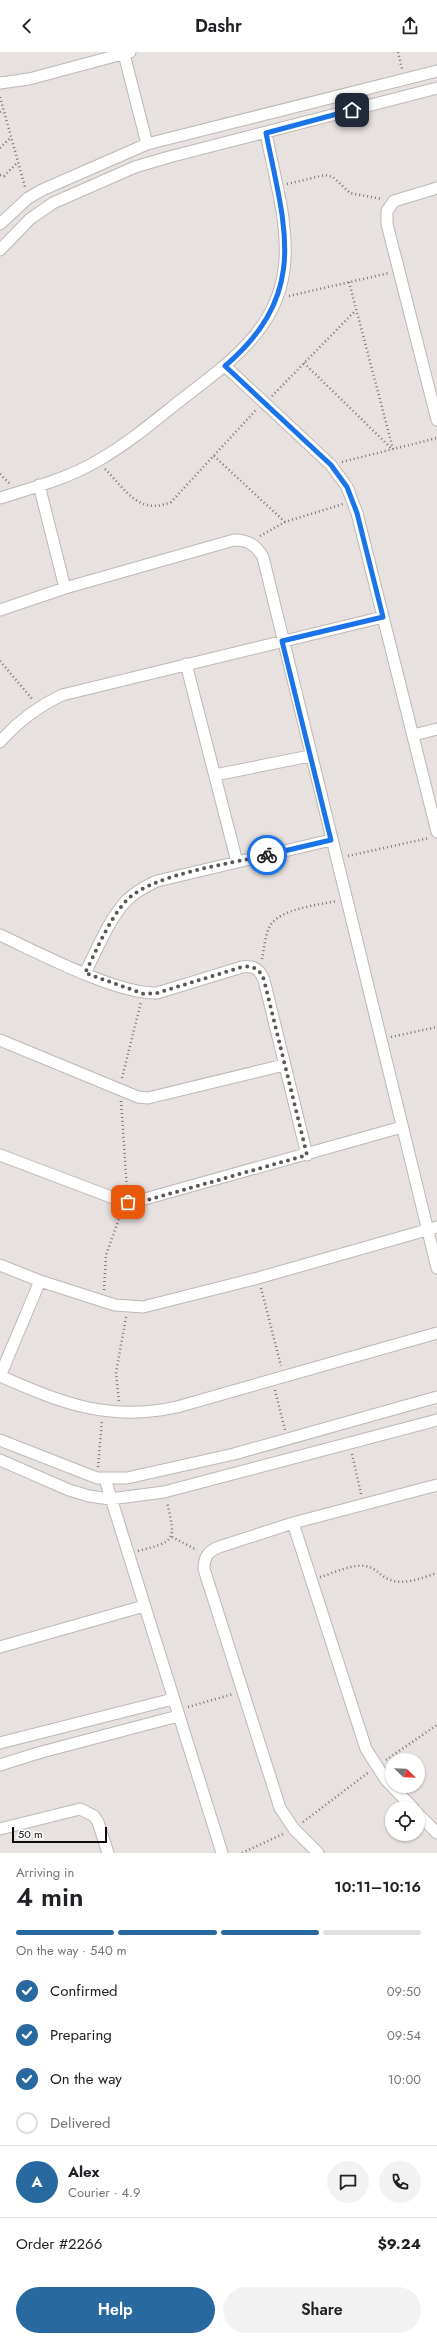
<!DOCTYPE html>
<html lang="en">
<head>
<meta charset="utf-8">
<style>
	:root { --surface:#fff; --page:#f2f2f2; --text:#202124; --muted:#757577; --line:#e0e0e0; --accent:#28699f }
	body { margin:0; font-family:Jost,sans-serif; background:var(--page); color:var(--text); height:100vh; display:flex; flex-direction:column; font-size:15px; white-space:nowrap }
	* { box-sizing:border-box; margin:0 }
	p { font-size:13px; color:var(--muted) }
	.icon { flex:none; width:22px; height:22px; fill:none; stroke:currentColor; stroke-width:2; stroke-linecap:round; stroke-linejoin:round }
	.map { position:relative; height:1801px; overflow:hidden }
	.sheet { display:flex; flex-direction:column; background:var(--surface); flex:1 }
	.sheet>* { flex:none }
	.needle { width:26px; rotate:113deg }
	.fabs { position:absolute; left:385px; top:1701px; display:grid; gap:8px }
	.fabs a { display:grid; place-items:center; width:40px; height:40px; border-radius:50%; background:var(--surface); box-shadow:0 1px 3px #0004; font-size:20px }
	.scale { position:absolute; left:12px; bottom:10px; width:95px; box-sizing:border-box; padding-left:4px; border:2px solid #0e0c0b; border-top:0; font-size:11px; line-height:14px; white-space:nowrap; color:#0e0c0b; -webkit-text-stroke:3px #fff; paint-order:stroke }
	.pin { position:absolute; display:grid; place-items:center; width:34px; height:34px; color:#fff; margin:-17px; border-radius:8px; box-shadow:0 2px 6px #0006 }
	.courier { position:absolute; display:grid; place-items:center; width:40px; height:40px; margin:-20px; border:3px solid #1a73e8; border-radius:50%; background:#fff; color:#222; box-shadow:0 1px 5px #0007 }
	.headline em { font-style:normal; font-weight:600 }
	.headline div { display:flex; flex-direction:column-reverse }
	.headline { display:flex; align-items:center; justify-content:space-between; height:68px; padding:0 16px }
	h1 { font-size:26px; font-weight:600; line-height:30px }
	.bar { display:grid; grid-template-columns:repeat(4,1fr); gap:6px 4px; align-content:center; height:48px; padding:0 16px }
	.bar i { height:5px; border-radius:3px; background:var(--line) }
	.bar .on { background:var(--accent) }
	.bar p { grid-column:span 4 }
	.line { display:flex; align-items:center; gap:10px; padding:0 16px; border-top:1px solid var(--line) }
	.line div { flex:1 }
	.round { display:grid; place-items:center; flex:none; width:42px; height:42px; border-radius:21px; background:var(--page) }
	ol { padding:0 16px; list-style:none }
	li { display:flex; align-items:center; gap:12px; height:44px }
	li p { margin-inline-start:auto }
	li .icon { padding:4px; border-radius:50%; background:var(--accent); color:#fff; stroke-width:4 }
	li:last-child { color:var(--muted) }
	li i { width:22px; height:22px; border:2px solid var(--line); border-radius:50% }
	.primary-button { display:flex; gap:8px; margin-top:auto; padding:8px 16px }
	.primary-button a { flex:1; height:46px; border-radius:24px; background:var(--accent); color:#fff; font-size:16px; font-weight:600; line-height:46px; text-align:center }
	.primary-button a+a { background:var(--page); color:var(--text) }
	header { display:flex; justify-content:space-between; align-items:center; height:52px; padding:0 16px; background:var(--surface); font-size:18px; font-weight:600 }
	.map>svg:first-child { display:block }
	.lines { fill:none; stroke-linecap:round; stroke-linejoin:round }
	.street-casing { stroke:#bdb8b6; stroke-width:13 }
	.path { stroke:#7a7675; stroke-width:2.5; stroke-dasharray:1 3; stroke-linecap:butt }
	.street { stroke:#fff; stroke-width:11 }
	.done { stroke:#5a5755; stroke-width:4; stroke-dasharray:0 7.2 }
	.route { stroke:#1a73e8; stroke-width:5 }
</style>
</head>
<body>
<header><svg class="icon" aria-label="back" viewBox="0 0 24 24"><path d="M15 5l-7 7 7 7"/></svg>Dashr<svg class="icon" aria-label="share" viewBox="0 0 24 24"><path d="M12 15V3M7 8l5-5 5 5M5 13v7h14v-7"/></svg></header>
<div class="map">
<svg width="437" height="1801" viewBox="0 0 437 1801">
	<rect width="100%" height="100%" fill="#e7e1df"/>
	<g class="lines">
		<g class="street-casing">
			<path id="street" d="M124,2L147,92
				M0,31L29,27L130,0
				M437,136L394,149L387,159V172L437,368
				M0,172L28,146L42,138L147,92L437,19
				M0,198L30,167L53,151L135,115L169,105L437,36
				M225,314L331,413L347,435L357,461L437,780
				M39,433L65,536
				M0,446C33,436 69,426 99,408C127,392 152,371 177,351C223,315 276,281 284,218C290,173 274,125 266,81
				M0,558L65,536L234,488C248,488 256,493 263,505L437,1216
				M186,612L237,810
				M413,683L437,677
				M0,690C18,669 37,655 62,643L383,565
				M215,723L310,704
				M0,883C39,901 116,942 157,941L242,915C253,913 260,917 264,928L307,1103
				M85,921C97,898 108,869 126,849C135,840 146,834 157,829L331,788
				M0,988L138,1045L148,1046L284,1013
				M0,1103L119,1148L134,1150L402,1075
				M0,1213L40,1229L115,1253L143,1255L258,1226L437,1175
				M0,1324C62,1351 108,1370 177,1355L437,1281
				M0,1324L40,1229
				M0,1388L97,1426H127L234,1402L437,1345
				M0,1408L69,1438L89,1444L110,1447L164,1440L437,1368
				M105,1427L222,1801
				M293,1471L366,1697L386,1728L413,1756
				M0,1595L144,1554
				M0,1691L173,1647
				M0,1713L38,1701L178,1664
				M418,1762L437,1781
				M0,1777L80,1757L94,1764L98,1770L108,1801
				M318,1801L294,1777L280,1756L204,1517C204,1505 208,1499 219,1495L293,1471L437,1433"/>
		</g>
		<path class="path" d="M398,0L402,17
			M0,45L25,135
			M0,60L3,57
			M0,96L11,85
			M0,123L4,124L18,110
			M287,132L325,123L333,125L350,141L382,147
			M349,230L393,397
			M289,244L389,221
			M304,311L392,397
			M272,344L356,258
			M214,404L285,470
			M342,410L437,386
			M105,417C125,437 139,464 171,450L256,358
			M0,422L10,432
			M260,484L285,470L343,452
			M0,609L33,648
			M348,804L429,786
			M262,907C264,897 265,883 270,874C279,857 318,853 336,849
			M391,985L437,975
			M122,1026L141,950
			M121,1049L127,1138
			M261,1236L281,1314
			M104,1238L106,1203L122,1158
			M275,1338L285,1378
			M119,1349L116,1321L126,1265
			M352,1402L361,1442
			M98,1415L102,1368
			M172,1485L197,1498
			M138,1499C176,1489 176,1489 167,1450
			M320,1525C334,1521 351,1512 365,1514C374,1515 379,1522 386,1526C402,1535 421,1526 437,1521
			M188,1655L233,1642
			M386,1708L437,1673
			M303,1770L369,1720
			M242,1801L285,1781"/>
		<use href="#street" class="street"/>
	</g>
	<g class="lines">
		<path class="done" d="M128,1150L144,1149L307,1103L264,928C260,917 253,913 242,915L157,941L144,942L85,921C97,898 108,869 126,849C151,822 230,812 267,803"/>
		<path class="route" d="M267,803L331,788L282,589L383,565L357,461L347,435L331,413L225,314C310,241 285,177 266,81L352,58"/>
	</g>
</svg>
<div class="fabs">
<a><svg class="needle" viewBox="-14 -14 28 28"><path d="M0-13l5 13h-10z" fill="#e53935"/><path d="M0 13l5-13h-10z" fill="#757577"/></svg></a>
<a><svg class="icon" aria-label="locate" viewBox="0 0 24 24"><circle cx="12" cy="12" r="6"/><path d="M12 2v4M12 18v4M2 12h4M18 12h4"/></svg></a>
</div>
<div class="scale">50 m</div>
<div class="pin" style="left:128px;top:1150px;background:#ea580c"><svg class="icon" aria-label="bag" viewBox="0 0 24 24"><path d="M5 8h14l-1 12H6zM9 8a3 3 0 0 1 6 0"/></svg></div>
<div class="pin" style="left:352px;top:58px;background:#1f2937"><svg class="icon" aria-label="home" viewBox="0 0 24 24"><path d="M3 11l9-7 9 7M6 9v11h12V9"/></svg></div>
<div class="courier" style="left:267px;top:803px"><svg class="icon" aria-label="bike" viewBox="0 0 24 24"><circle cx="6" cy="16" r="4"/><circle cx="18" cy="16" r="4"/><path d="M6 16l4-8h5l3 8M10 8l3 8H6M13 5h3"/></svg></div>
</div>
<section class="sheet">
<div class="headline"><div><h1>4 min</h1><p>Arriving in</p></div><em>10:11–10:16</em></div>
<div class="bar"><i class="on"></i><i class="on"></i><i class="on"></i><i></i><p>On the way · 540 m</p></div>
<ol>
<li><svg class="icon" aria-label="check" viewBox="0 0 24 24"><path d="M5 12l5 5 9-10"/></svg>Confirmed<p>09:50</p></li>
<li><svg class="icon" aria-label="check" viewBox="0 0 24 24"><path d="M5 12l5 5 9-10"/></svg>Preparing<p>09:54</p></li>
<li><svg class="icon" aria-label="check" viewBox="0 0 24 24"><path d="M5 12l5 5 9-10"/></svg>On the way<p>10:00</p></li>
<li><i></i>Delivered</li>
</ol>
<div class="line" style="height:72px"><b class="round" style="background:var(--accent);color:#fff">A</b><div><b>Alex</b><p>Courier · 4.9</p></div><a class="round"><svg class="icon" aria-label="chat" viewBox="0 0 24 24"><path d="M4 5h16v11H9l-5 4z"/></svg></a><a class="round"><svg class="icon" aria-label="phone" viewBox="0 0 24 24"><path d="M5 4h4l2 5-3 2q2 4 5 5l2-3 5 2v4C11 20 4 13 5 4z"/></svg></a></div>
<div class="line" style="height:52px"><div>Order #2266</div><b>$9.24</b></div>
<div class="primary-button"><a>Help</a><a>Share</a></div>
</section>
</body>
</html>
